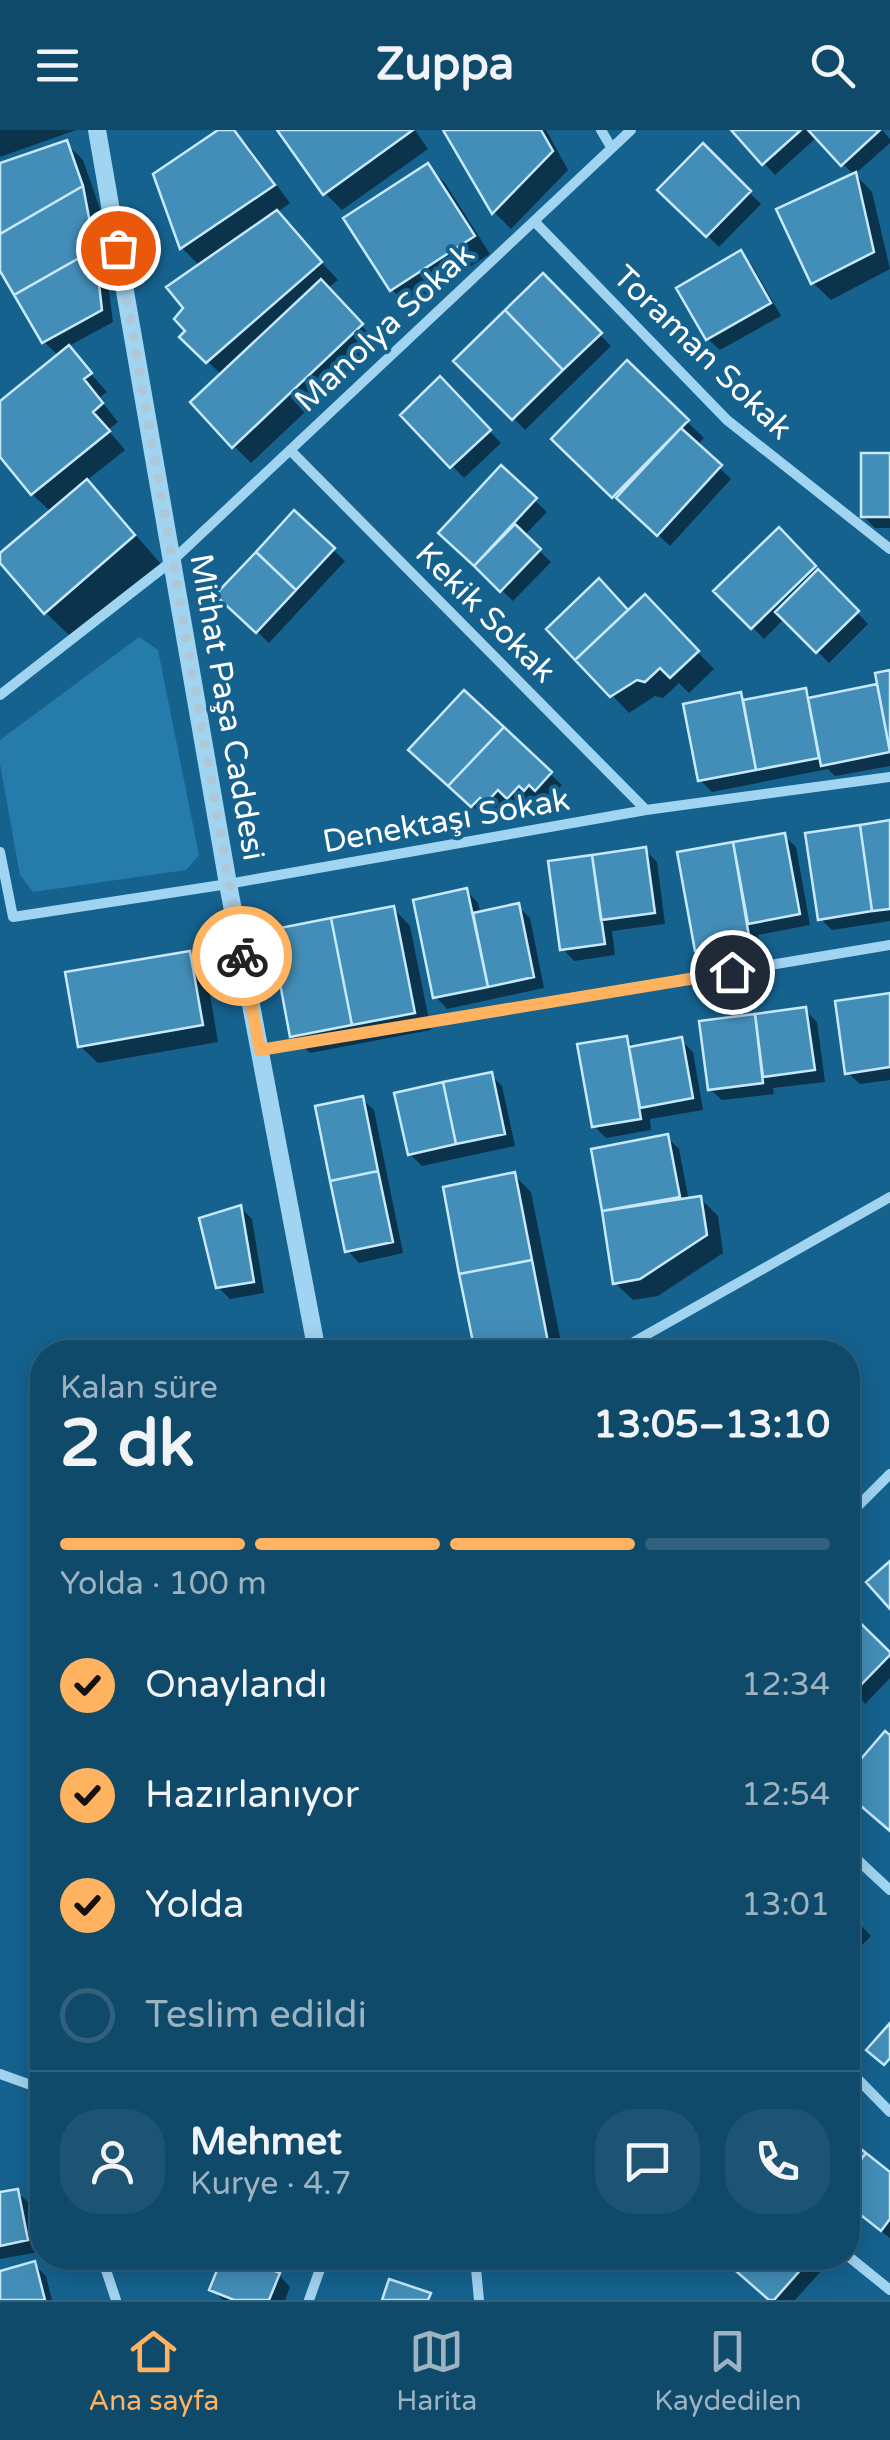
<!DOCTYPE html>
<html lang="tr">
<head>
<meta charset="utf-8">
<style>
	:root { --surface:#104a6b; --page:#1e5473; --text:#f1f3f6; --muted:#9cb3c1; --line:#30627e; --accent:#ffb260 }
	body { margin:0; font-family:"Varela Round",sans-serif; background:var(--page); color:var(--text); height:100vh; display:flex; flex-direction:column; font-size:38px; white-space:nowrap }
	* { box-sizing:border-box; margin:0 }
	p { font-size:32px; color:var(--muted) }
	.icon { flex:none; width:55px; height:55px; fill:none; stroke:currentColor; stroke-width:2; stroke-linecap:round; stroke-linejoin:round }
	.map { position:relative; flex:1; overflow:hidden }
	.sheet { position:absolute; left:30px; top:1210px; width:830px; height:930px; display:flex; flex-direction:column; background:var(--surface); border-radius:40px; box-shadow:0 5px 25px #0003,0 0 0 2px var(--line) }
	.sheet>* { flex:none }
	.pin { position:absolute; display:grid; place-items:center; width:85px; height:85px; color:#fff; margin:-42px; border:5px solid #fff; border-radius:50%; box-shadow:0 2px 10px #0007 }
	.courier { position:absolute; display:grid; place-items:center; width:100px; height:100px; margin:-50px; border:8px solid #ffb260; border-radius:50%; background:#fff; color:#222; box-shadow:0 2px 12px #0007 }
	.headline em { font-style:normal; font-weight:800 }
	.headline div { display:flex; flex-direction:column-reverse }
	.headline { display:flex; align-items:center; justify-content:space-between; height:170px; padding:0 30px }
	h1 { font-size:65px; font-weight:800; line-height:75px }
	.bar { display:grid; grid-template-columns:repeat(4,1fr); gap:15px 10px; align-content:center; height:120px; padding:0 30px }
	.bar i { height:12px; border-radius:8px; background:var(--line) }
	.bar .selected { background:var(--accent) }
	.bar p { grid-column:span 4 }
	.line { display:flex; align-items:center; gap:25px; padding:0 30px; border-top:2px solid var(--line) }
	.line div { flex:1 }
	.round { display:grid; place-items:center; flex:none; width:105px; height:105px; border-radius:40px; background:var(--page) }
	ol { padding:0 30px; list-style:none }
	li { display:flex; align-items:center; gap:30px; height:110px }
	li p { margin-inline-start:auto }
	li .icon { padding:10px; border-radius:50%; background:var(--accent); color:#111; stroke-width:4 }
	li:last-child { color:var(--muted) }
	li i { width:55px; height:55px; border:5px solid var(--line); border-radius:50% }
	header { display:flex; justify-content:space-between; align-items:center; height:130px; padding:0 30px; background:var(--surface); font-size:45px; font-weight:800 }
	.dock { display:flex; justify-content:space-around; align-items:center; height:140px; border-top:2px solid var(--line); background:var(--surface); font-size:28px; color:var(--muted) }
	.dock a { display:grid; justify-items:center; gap:5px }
	.dock .selected { color:var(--accent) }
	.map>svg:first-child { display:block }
	.green { fill:#257cab }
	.shadow { fill:#0007 }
	.building { fill:#438eb8; stroke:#c8e9fb; stroke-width:2.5 }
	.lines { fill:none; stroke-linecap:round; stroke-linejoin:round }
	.minor { stroke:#a1d4f0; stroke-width:10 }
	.tertiary { stroke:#a1d4f0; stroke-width:18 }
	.done { stroke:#adc8d8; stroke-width:10; stroke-dasharray:0 18 }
	.route { stroke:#ffb260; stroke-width:12 }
	.labels { text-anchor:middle; stroke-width:8; stroke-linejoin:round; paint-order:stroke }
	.street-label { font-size:32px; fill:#fff; stroke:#15628f }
</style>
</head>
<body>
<header><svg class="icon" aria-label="menu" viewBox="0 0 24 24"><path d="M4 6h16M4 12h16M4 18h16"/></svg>Zuppa<svg class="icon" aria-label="search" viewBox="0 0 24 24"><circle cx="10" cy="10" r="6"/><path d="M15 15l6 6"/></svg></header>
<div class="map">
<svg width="890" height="2170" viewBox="0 0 890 2170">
	<rect width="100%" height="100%" fill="#15628f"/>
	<path class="green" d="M139,507L158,520L199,725L186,740L33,762L20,745L0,634V610Z"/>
	<path class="shadow" d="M0,0H76L0,27Z
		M222,0H233L246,13L290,73L276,83L338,150L327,159L378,213L251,333L234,316L222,245L182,207L188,201L186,178L200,136L182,118L156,45Z
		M280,0H415L428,19L342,80L325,63Z
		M446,0H546L568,40L511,99L494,82Z
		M734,0H882L890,9V13L855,44L872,62L890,139L831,170L813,153L854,45L817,7L775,45Z
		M66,13L83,30L99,76L111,136L106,139L113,192L67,217L107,262L99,268L118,292L108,300L125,320L86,351L114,380L161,434L73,509L45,482L0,429V427L51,382L32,364L0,323V274L59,226L44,212L0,136V35Z
		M703,17L761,74L719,117L661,60Z
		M428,36L445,53L490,124L409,176L391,159Z
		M741,123L752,135L781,186L720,220L708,209Z
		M543,147L611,216L525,300L457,231Z
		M627,234L704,308L697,316L731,349L670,416L633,381L631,384L554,309Z
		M440,250L501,313L464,348L403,285Z
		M890,325V398H875L863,386Z
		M501,339L547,382L524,406L551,432L513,471L442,403Z
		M294,384L345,431L269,513L219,465Z
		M779,401L868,494L829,533L785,488L764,509L717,461Z
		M599,452L629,483L645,468L714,539L689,563L679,553L663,568L655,566L629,583L549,499Z
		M890,543V636L835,646L828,639L712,662L700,650L740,565L747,572L805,561L814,569L880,556Z
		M464,563L562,655L548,670L542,665L537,671L532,666L521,678L511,669L499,683L493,678L484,687L423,631Z
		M890,693V791L832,800L820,788Z
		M784,706L796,717L810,795L758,805L761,823L709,832L697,820L680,724Z
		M645,720L657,732L665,794L612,801L615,825L574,831L563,819Z
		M467,761L478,773L481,784L518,776L530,788L544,858L447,879L436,867Z
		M393,778L410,796L431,900L310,923L292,906Z
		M189,823L206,841L218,912L98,933L80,916Z
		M890,865V950L860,954L848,943Z
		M805,880L817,892L825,952L773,958L774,964L722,970L710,959L702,893Z
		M626,909L636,918L681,910L693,922L703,980L650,989L651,1000L606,1008L594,996Z
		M491,945L502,956L515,1016L422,1036L410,1024Z
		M362,969L374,980L403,1123L359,1133L348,1121Z
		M667,1007L679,1019L689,1071L701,1069L718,1086L723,1123L658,1166L633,1170L615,1153L605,1080Z
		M514,1045L531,1062L563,1222H477L446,1059Z
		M240,1077L252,1089L264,1163L230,1169L218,1157Z
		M848,1485L890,1526V1548L865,1574L862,1570L848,1585Z
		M848,1782L871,1806L848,1829Z
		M848,2012L890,2045V2108L848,2075Z
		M17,2062L29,2073L39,2122L0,2129V2065Z
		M225,2128H235L279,2145L290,2157L285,2170H223L212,2159Z
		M750,2128H811L823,2139L795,2170H771L739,2141Z
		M34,2134L46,2146L52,2170H0V2144Z"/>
	<path class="building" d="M218,0H234L275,55L180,119L153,44Z
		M277,0H413L323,65Z
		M443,0H541L553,21L492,84Z
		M731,0H801L762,35Z
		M808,0H880L841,36Z
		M67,10L83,56L0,104V33Z
		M703,13L751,61L706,107L657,60Z
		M428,33L475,106L390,161L343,88Z
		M856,42L874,122L811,154L776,79Z
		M83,56L95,119L14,165L0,141V104Z
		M277,80L322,132L206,233L179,207L185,201L174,189L183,178L166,157Z
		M95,119L102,180L42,213L14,165Z
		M741,120L771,173L706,210L676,158Z
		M543,143L602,203L563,240L505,180Z
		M321,149L363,194L232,318L190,272Z
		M505,180L563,240L512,290L453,231Z
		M69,215L92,243L84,249L103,273L93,282L110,301L31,365L0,327V271Z
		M627,230L689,290L612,368L551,309Z
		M440,246L491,300L450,338L400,285Z
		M681,298L722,335L657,406L616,368Z
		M861,323H890V387H861Z
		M501,335L537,368L474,436L438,403Z
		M87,349L135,405L44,484L0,433V423Z
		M294,380L335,418L296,460L256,422Z
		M515,394L541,419L500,462L474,436Z
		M779,397L816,436L751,499L713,461Z
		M256,422L296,460L256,503L215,465Z
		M818,439L859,481L816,523L775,482Z
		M599,448L628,480L575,530L546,499Z
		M645,464L699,521L670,548L660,538L645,552L637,550L610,567L575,530Z
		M890,540V622L875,543Z
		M877,554L890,622L821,636L808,568Z
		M806,558L819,628L756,640L743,570Z
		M464,560L504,597L448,656L408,620Z
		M741,562L756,640L698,651L683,574Z
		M504,597L552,642L535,661L529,655L524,661L519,656L507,669L498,660L486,673L480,668L471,677L448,656Z
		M890,690V779L872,781L860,695Z
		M860,695L872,781L818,790L805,703Z
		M785,703L800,784L748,794L733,712Z
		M733,712L750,812L695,821L677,722Z
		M646,717L655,783L601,790L592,725Z
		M592,725L605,814L560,820L548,731Z
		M467,758L488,857L433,868L413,770Z
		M519,773L534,847L488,857L473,783Z
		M394,776L415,883L352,895L331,788Z
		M331,788L352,895L290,907L270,800Z
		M190,821L203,895L78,917L65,842Z
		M890,863V937L845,944L835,871Z
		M806,877L815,940L763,947L755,884Z
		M755,884L763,953L708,960L699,891Z
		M627,906L641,989L592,997L577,914Z
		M682,907L693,968L640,978L629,917Z
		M492,942L505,1004L456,1014L443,952Z
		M443,952L456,1014L408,1025L394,963Z
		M363,966L378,1041L330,1051L315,976Z
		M668,1004L680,1067L602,1081L591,1019Z
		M378,1041L393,1112L345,1122L330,1051Z
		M515,1042L532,1130L459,1144L443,1057Z
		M701,1066L707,1105L640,1149L613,1154L602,1081Z
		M241,1075L254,1152L216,1158L199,1088Z
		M532,1130L548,1212L492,1222H475L459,1144Z
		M890,1431V1479L866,1452Z
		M848,1481L890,1522V1525L852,1564L848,1560Z
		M885,1601L890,1605V1701L848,1665V1644Z
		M848,1779L861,1793L848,1806Z
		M890,1893V1928L884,1935L866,1920Z
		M848,2009L866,2023L848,2046Z
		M866,2023L890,2042V2089L881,2101L848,2075V2046Z
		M18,2059L28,2110L0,2116V2062Z
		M222,2128H241L280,2143L269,2170H234L209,2160Z
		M747,2128H811L774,2170H769L736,2141Z
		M35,2131L45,2170H0V2141Z
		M389,2149L431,2163L428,2170H382Z"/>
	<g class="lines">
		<path class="minor" d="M601,0L611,17
			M534,91L727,290L890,419
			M290,320L646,680
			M0,565L172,431L631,0
			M0,722L13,787L228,754L646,680L890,647
			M260,920L890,815
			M616,1222L890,1067
			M848,1386L890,1344
			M848,1721L890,1760
			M848,1939L890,1982
			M0,1944L42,1959
			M848,2126L890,2160
			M102,2128L116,2170
			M475,2128L479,2170
			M309,2170L324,2128"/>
		<path class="tertiary" d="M97,0L228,754L317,1222"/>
	</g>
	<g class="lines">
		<path class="done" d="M118,118L242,826"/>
		<path class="route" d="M242,826L260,920L732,842"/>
	</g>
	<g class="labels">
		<g class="street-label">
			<text transform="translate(384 197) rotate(-43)" y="11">Manolya Sokak</text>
			<text transform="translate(703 222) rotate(44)" y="11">Toraman Sokak</text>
			<text transform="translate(486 482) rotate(45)" y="11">Kekik Sokak</text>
			<text transform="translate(228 577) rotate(80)" y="11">Mithat Paşa Caddesi</text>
			<text transform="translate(446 690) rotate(-10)" y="11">Denektaşı Sokak</text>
		</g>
	</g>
</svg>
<div class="pin" style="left:118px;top:118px;background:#ea580c"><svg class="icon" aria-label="bag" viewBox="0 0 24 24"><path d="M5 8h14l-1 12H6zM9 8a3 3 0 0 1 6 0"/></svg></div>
<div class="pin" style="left:732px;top:842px;background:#1f2937"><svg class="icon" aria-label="home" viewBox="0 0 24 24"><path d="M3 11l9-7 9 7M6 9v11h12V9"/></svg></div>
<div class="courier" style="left:242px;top:826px"><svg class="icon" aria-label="bike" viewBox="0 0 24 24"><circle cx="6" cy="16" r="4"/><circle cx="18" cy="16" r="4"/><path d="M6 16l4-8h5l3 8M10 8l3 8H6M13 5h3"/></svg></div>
<section class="sheet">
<div class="headline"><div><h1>2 dk</h1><p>Kalan süre</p></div><em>13:05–13:10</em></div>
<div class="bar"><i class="selected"></i><i class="selected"></i><i class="selected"></i><i></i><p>Yolda · 100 m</p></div>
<ol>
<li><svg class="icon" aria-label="check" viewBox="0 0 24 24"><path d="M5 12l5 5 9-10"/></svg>Onaylandı<p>12:34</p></li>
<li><svg class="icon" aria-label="check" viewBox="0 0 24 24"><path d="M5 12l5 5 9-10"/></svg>Hazırlanıyor<p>12:54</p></li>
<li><svg class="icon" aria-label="check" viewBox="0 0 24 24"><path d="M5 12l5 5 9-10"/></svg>Yolda<p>13:01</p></li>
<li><i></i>Teslim edildi</li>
</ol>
<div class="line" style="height:180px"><a class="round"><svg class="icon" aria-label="person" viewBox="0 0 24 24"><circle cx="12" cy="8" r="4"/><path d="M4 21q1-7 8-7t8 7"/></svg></a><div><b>Mehmet</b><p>Kurye · 4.7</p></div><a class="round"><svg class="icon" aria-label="chat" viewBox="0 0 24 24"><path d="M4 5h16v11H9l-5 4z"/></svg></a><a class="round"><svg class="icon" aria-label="phone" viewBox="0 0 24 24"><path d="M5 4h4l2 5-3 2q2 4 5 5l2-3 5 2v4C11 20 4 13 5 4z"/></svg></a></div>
</section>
</div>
<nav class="dock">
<a class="selected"><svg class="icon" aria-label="home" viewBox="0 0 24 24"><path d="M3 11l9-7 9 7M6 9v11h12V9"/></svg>Ana sayfa</a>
<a><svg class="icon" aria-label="map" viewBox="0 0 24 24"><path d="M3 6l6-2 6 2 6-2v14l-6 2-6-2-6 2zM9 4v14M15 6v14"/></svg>Harita</a>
<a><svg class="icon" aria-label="saved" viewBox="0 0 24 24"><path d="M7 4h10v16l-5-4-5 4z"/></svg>Kaydedilen</a>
</nav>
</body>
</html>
